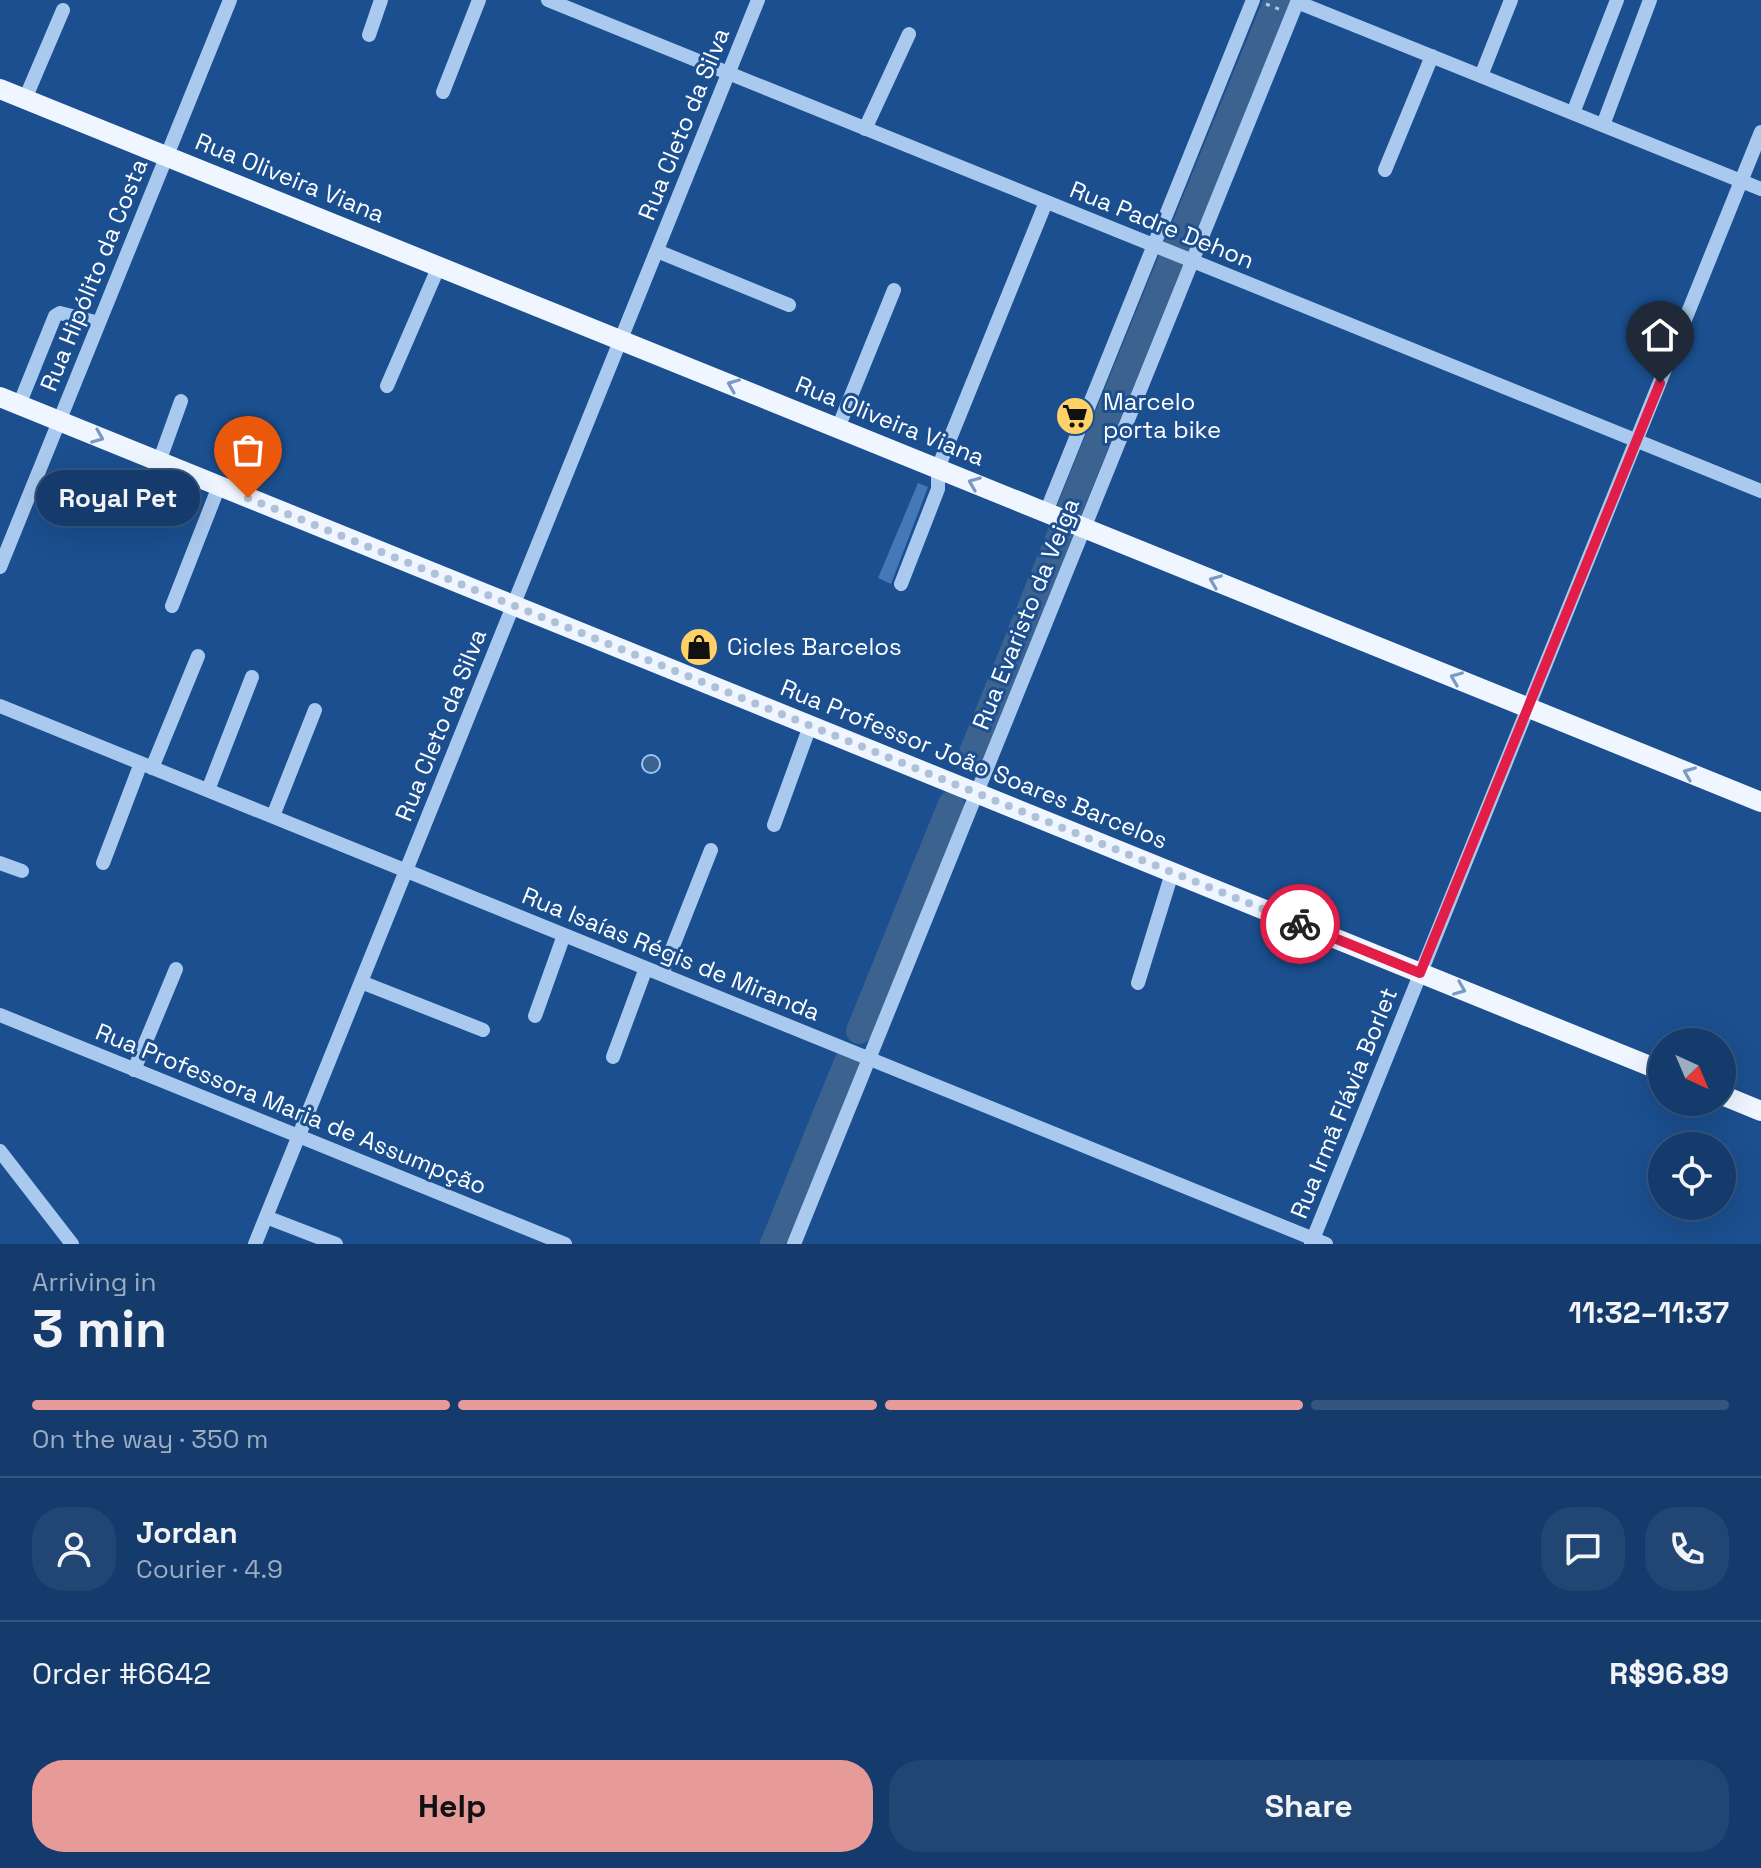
<!DOCTYPE html>
<html lang="en">
<head>
<meta charset="utf-8">
<style>
	:root { --surface:#143b6b; --page:#214673; --text:#f1f3f6; --muted:#9dadc1; --line:#33557e; --accent:#e69b98 }
	body { margin:0; font-family:"Space Grotesk",sans-serif; background:var(--page); color:var(--text); height:100vh; display:flex; flex-direction:column; font-size:30px; white-space:nowrap }
	* { box-sizing:border-box; margin:0 }
	p { font-size:26px; color:var(--muted) }
	.icon { flex:none; width:44px; height:44px; fill:none; stroke:currentColor; stroke-width:2; stroke-linecap:round; stroke-linejoin:round }
	.map { position:relative; height:1244px; overflow:hidden }
	.sheet { display:flex; flex-direction:column; background:var(--surface); flex:1 }
	.sheet>* { flex:none }
	.needle { width:52px; rotate:136deg }
	.tools { position:absolute; left:1648px; top:1028px; display:grid; gap:16px }
	.tools a { display:grid; place-items:center; width:88px; height:88px; border-radius:50%; background:var(--surface); box-shadow:0 8px 32px #0002,0 0 0 2px var(--line); font-size:40px }
	.pin { position:absolute; display:grid; place-items:center; width:68px; height:68px; color:#fff; margin:-82px -34px; border-radius:50% 50% 50% 0; rotate:-45deg; box-shadow:0 0 8px #0007 }
	.pin .icon { rotate:45deg }
	.courier { position:absolute; display:grid; place-items:center; width:80px; height:80px; margin:-40px; border:6px solid #e11d48; border-radius:50%; background:#fff; color:#222; box-shadow:0 2px 10px #0007 }
	.bubble { position:absolute; height:56px; border-radius:28px; background:var(--surface); box-shadow:0 8px 32px #0002,0 0 0 2px var(--line); font-size:26px; font-weight:600; line-height:56px; text-align:center }
	.head em { font-style:normal; font-weight:600 }
	.head div { display:flex; flex-direction:column-reverse }
	.head { display:flex; align-items:center; justify-content:space-between; height:136px; padding:0 32px }
	h1 { font-size:52px; font-weight:600; line-height:60px }
	.bar { display:grid; grid-template-columns:repeat(4,1fr); gap:12px 8px; align-content:center; height:96px; padding:0 32px }
	.bar i { height:10px; border-radius:6px; background:var(--line) }
	.bar .current { background:var(--accent) }
	.bar p { grid-column:span 4 }
	.line { display:flex; align-items:center; gap:20px; padding:0 32px; border-top:2px solid var(--line) }
	.line div { flex:1 }
	.round { display:grid; place-items:center; flex:none; width:84px; height:84px; border-radius:32px; background:var(--page) }
	.button { display:flex; gap:16px; margin-top:auto; padding:16px 32px }
	.button a { flex:1; height:92px; border-radius:32px; background:var(--accent); color:#111; font-size:32px; font-weight:600; line-height:92px; text-align:center }
	.button a+a { background:var(--page); color:var(--text) }
	.map>svg:first-child { display:block }
	.water { fill:#3c6290; stroke:#9cc4f0; stroke-width:2 }
	.lines { fill:none; stroke-linecap:round; stroke-linejoin:round }
	.river { stroke:#3c6290; stroke-width:26 }
	.building { fill:#4478b7 }
	.path { stroke:#a9c9ee; stroke-width:3; stroke-dasharray:4 6; stroke-linecap:butt }
	.minor { stroke:#a9c9ee; stroke-width:14 }
	.major { stroke:#f0f6ff; stroke-width:20 }
	.oneway { stroke:#7b9ac1 }
	.done { stroke:#afc1d8; stroke-width:8; stroke-dasharray:0 14.4 }
	.route { stroke:#e11d48; stroke-width:10 }
	.labels { text-anchor:middle; stroke-width:6; stroke-linejoin:round; paint-order:stroke }
	.street-label { font-size:24px; fill:#fff; stroke:#1b4f8f }
	.poi-label { font-size:24px; fill:#fff; stroke:#1b4f8f; text-anchor:start }
</style>
</head>
<body>
<div class="map">
<svg width="1761" height="1244" viewBox="0 0 1761 1244">
	<rect width="100%" height="100%" fill="#1b4f8f"/>
	<path class="water" d="M642 764a9 9 0 1 1 18 0a9 9 0 1 1-18 0Z"/>
	<g class="lines">
		<path class="river" d="M1070,508L1277,0
			M969,760L1060,534
			M859,1031L951,804
			M773,1244L847,1062"/>
	</g>
	<path class="building" d="M918,483L928,487L891,584L878,578Z"/>
	<g class="lines">
		<path class="path" d="M1266,4L1281,10"/>
		<path class="minor" d="M548,0L1761,491
			M1297,2L1761,189
			M369,35L381,0
			M1481,76L1511,0
			M443,92L479,0
			M25,99L63,10
			M1573,113L1617,0
			M1603,125L1650,0
			M865,129L909,34
			M1385,170L1432,56
			M657,251L789,305
			M387,386L439,266
			M19,405L55,316L60,313L99,323
			M838,428L894,290
			M159,462L181,401
			M1046,512L1253,0
			M0,567L230,0
			M901,584L938,489V468L1046,202
			M172,606L219,486
			M0,706L1326,1244
			M152,768L198,656
			M208,790L252,677
			M273,816L315,710
			M774,825L810,726
			M0,863L22,871
			M103,863L141,763
			M662,974L711,850
			M361,982L483,1030
			M1138,983L1172,873
			M0,1015L565,1244
			M535,1016L564,935
			M613,1057L646,968
			M134,1070L176,969
			M0,1151L72,1244
			M266,1217L336,1244
			M255,1244L758,0
			M794,1244L1298,0
			M1311,1244L1761,132"/>
		<path class="major" d="M0,89L1761,802
			M0,397L1662,1071
			M1722,1095L1761,1111"/>
	</g>
	<defs><path id="oneway-chevron" d="M-2-3.5L2.5 0L-2 3.5" fill="none" stroke-width="1.6" stroke-linecap="round" stroke-linejoin="round" transform="scale(2)"/></defs>
	<g class="oneway">
		<use href="#oneway-chevron" transform="translate(733 385) rotate(-158)"/>
		<use href="#oneway-chevron" transform="translate(98 437) rotate(22)"/>
		<use href="#oneway-chevron" transform="translate(974 483) rotate(-158)"/>
		<use href="#oneway-chevron" transform="translate(1215 581) rotate(-158)"/>
		<use href="#oneway-chevron" transform="translate(1456 678) rotate(-158)"/>
		<use href="#oneway-chevron" transform="translate(1689 773) rotate(-158)"/>
		<use href="#oneway-chevron" transform="translate(1460 989) rotate(22)"/>
	</g>
	<g class="lines">
		<path class="done" d="M248,498L1300,924"/>
		<path class="route" d="M1300,924L1420,973L1660,383"/>
	</g>
	<defs>
		<g id="supermarket-disc" transform="scale(2)"><circle r="9.5" fill="#ffd166" stroke="#1b4f8f"/><path d="M-6-5.5h2.5l.6 2H6L4.5 2H-2.5L-4.4-4H-6ZM-1.5 3.2a1.3 1.3 0 1 0 .1 0ZM3 3.2a1.3 1.3 0 1 0 .1 0Z" fill="#111"/></g>
		<g id="shop-disc" transform="scale(2)"><circle r="9.5" fill="#ffd166" stroke="#1b4f8f"/><path d="M-5-2.5h2.3a2.7 3.5 0 0 1 5.4 0H5L5.5 6h-11ZM-1.5-2.5h3a1.5 2.3 0 0 0-3 0Z" fill="#111"/></g>
	</defs>
	<g fill-rule="evenodd">
		<use href="#supermarket-disc" x="1075" y="416"/>
		<use href="#shop-disc" x="699" y="647"/>
	</g>
	<g class="labels">
		<g class="street-label">
			<text transform="translate(684 124) rotate(-68)" y="8">Rua Cleto da Silva</text>
			<text transform="translate(290 178) rotate(22)" y="8">Rua Oliveira Viana</text>
			<text transform="translate(1162 225) rotate(22)" y="8">Rua Padre Dehon</text>
			<text transform="translate(94 275) rotate(-68)" y="8">Rua Hipólito da Costa</text>
			<text transform="translate(890 421) rotate(22)" y="8">Rua Oliveira Viana</text>
			<text transform="translate(1026 614) rotate(-68)" y="8">Rua Evaristo da Veiga</text>
			<text transform="translate(441 725) rotate(-68)" y="8">Rua Cleto da Silva</text>
			<text transform="translate(974 764) rotate(22)" y="8">Rua Professor João Soares Barcelos</text>
			<text transform="translate(671 954) rotate(22)" y="8">Rua Isaías Régis de Miranda</text>
			<text transform="translate(1344 1103) rotate(-68)" y="8">Rua Irmã Flávia Borlet</text>
			<text transform="translate(291 1109) rotate(22)" y="8">Rua Professora Maria de Assumpção</text>
		</g>
		<g class="poi-label">
			<text x="1103" y="410">Marcelo<tspan x="1103" dy="28">porta bike</tspan></text>
			<text x="727" y="655">Cicles Barcelos</text>
		</g>
	</g>
</svg>
<div class="tools">
<a><svg class="needle" viewBox="-14 -14 28 28"><path d="M0-13l5 13h-10z" fill="#e53935"/><path d="M0 13l5-13h-10z" fill="#9dadc1"/></svg></a>
<a><svg class="icon" aria-label="locate" viewBox="0 0 24 24"><circle cx="12" cy="12" r="6"/><path d="M12 2v4M12 18v4M2 12h4M18 12h4"/></svg></a>
</div>
<div class="pin" style="left:248px;top:498px;background:#ea580c"><svg class="icon" aria-label="bag" viewBox="0 0 24 24"><path d="M5 8h14l-1 12H6zM9 8a3 3 0 0 1 6 0"/></svg></div>
<div class="pin" style="left:1660px;top:383px;background:#1f2937"><svg class="icon" aria-label="home" viewBox="0 0 24 24"><path d="M3 11l9-7 9 7M6 9v11h12V9"/></svg></div>
<div class="courier" style="left:1300px;top:924px"><svg class="icon" aria-label="bike" viewBox="0 0 24 24"><circle cx="6" cy="16" r="4"/><circle cx="18" cy="16" r="4"/><path d="M6 16l4-8h5l3 8M10 8l3 8H6M13 5h3"/></svg></div>
<div class="bubble" style="left:36px;top:470px;width:164px">Royal Pet</div>
</div>
<section class="sheet">
<div class="head"><div><h1>3 min</h1><p>Arriving in</p></div><em>11:32–11:37</em></div>
<div class="bar"><i class="current"></i><i class="current"></i><i class="current"></i><i></i><p>On the way · 350 m</p></div>
<div class="line" style="height:144px"><a class="round"><svg class="icon" aria-label="person" viewBox="0 0 24 24"><circle cx="12" cy="8" r="4"/><path d="M4 21q1-7 8-7t8 7"/></svg></a><div><b>Jordan</b><p>Courier · 4.9</p></div><a class="round"><svg class="icon" aria-label="chat" viewBox="0 0 24 24"><path d="M4 5h16v11H9l-5 4z"/></svg></a><a class="round"><svg class="icon" aria-label="phone" viewBox="0 0 24 24"><path d="M5 4h4l2 5-3 2q2 4 5 5l2-3 5 2v4C11 20 4 13 5 4z"/></svg></a></div>
<div class="line" style="height:104px"><div>Order #6642</div><b>R$96.89</b></div>
<div class="button"><a>Help</a><a>Share</a></div>
</section>
</body>
</html>
